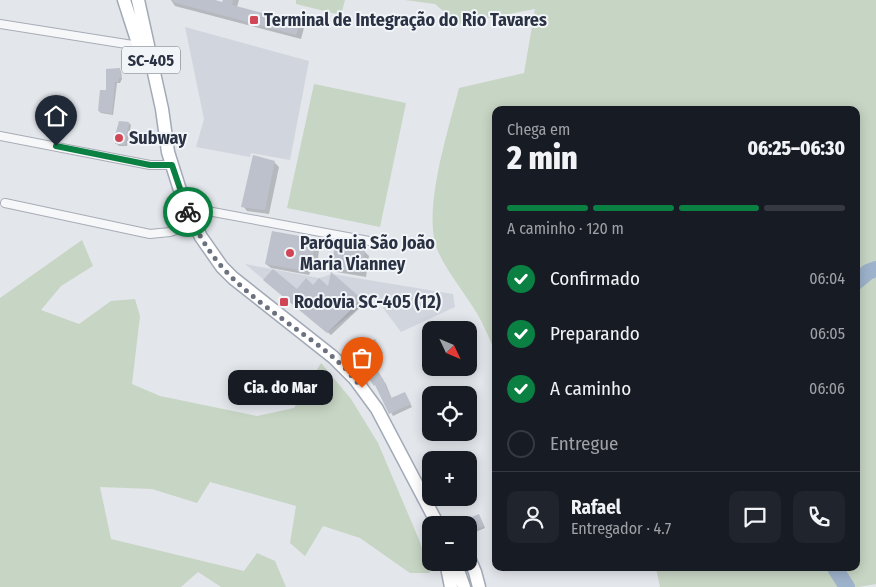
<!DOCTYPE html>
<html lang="pt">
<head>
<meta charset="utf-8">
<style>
	:root { --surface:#171b24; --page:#20242c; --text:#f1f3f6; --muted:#9ea1a6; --line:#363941; --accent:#0b8043 }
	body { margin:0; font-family:"Fira Sans Condensed",sans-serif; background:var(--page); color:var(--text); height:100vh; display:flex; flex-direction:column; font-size:19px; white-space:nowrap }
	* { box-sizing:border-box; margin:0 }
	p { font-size:16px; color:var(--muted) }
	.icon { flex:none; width:28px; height:28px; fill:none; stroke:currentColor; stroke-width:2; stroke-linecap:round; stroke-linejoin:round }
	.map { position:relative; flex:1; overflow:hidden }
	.drawer { position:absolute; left:492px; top:106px; width:368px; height:465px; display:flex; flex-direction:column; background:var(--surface); border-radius:10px; box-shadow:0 2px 12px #0003 }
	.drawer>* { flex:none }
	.needle { width:32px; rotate:134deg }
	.fabs { position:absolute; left:422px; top:321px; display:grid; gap:10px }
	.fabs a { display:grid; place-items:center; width:55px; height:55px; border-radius:10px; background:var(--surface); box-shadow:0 2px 12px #0003; font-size:25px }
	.pin { position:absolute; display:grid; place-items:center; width:42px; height:42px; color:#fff; margin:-51px -21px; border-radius:50% 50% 50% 0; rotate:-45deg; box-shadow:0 0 5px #0007 }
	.pin .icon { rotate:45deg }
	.courier { position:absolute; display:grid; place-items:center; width:50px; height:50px; margin:-25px; border:4px solid #0b8043; border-radius:50%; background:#fff; color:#222; box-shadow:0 1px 6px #0007 }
	.bubble { position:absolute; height:35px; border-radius:10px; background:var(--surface); box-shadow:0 2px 12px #0003; font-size:16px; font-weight:800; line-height:35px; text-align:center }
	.headline em { font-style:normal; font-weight:800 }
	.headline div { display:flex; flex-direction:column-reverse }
	.headline { display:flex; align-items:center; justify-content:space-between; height:85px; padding:0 15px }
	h1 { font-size:32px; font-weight:800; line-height:38px }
	.bar { display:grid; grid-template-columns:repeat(4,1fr); gap:8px 5px; align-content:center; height:60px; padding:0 15px }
	.bar i { height:6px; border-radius:4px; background:var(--line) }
	.bar .on { background:var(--accent) }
	.bar p { grid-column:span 4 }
	.line { display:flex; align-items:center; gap:12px; padding:0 15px; border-top:1px solid var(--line) }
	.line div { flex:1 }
	.round { display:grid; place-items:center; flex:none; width:52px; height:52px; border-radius:10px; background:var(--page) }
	ol { padding:0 15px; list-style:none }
	li { display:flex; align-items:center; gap:15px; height:55px }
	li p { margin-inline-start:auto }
	li .icon { padding:5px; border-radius:50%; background:var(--accent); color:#fff; stroke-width:4 }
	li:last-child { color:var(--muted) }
	li i { width:28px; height:28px; border:2px solid var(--line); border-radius:50% }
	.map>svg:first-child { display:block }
	.built { fill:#d1d5dd }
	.green { fill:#c7d5c4 }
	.shadow { fill:#0003 }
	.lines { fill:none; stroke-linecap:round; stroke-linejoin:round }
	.river { stroke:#9db2cb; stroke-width:16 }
	.building { fill:#bdc1cb }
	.street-casing { stroke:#a8acb6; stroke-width:10 }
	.primary-casing { stroke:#a2a9b7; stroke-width:15 }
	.street { stroke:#f6f7f9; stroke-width:8 }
	.primary { stroke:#fff; stroke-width:12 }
	.done { stroke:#6b717e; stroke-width:5; stroke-dasharray:0 9 }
	.route { stroke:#0b8043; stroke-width:6 }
	.poi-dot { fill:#d14656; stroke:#f2f5f8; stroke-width:2 }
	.labels { text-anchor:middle; stroke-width:4; stroke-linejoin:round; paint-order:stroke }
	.shield { fill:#f2f5f8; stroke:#666c7a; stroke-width:1 }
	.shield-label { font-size:16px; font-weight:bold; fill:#2a3244 }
	.poi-label { font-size:18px; font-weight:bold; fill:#2a3244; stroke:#f2f5f8; text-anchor:start }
</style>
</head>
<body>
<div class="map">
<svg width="876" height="587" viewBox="0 0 876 587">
	<rect width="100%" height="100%" fill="#e3e6eb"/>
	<path class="built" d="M185,27L309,61L290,160L251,153L250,157L196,147L204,119Z
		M245,264L319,278L332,274L453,294L455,307L401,332L374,296L327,333Z"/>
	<path class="green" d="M296,0H345L341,15L296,4Z
		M405,0H876V584L858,587H660L656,568H856V110H496V356C489,336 481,318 469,301C458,284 445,268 437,249C422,210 449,128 459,88L524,73L535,9L458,24L435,4Z
		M314,84L406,103L380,227L287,208Z
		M82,240L93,266L61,286L41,310L79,324L111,301L135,299L140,316L132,384L160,396L257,416L294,408L321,363L351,399L378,443L420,542L430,573H410L360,538L323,526L305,556L290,543L296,506L210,482L197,503L152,489L100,487L111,539L244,571L257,553L275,561L286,587H221L198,572L181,587H0V298Z"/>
	<path class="shadow" d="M171,0H210L223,3L224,0H239L237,7L299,24L304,28L301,39L175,6Z
		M119,69L121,71L122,79L120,83H117L113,115L101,113L99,111L107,92Z
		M129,123L131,125L127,146H119L117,144Z
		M274,162L279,167L269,214L247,211L243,206Z
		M311,240L319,250L317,266L312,268L309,275L271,268L266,264Z
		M364,251L369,256L366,277L337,272L333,268Z
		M331,275L365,303L331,335L268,283L297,291L314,286L329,289Z
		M377,343L383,353L370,361L386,384L392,399L404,393L412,407L393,416L359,354Z
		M480,517L485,528L471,534L469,532V525H466Z"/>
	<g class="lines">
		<path class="river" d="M856,282L868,272L876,269
			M835,568L847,587"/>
	</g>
	<path class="building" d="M173,0H215L222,2L223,0H233L232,5L300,23L296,35L172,2Z
		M120,68L121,78H119L118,82H115L112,114L98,111L100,90H106V69Z
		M119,121L129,122L125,145L115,144L116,139H114Z
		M253,155L275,161L265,210L241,207Z
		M272,231L311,238L315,244L312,262L308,263L305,271L265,264Z
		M335,245L365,250L361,273L331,268Z
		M273,269L297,289L306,278L313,285L319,278L328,286L331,272L362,299L327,333L263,280Z
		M375,339L381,350L369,357L383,379L391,398L405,392L411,404L389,414L375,385L374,386L364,371L366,369L357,354L359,353L357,349Z
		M479,514L484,526L469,532V525H452Z"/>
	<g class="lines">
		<g class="street-casing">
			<path id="street" d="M0,24L139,46
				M0,136L150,165H172
				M5,203L150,234L170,232L193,224
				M186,207L385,244"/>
		</g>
		<g class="primary-casing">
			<path id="primary" d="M124,0L145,65
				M138,0L162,109L168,152L179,187L186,207L201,237L222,267L233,278L333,357L355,379L377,409L438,525
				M469,558L475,572L479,587
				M446,562L451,587
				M455,562L464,587"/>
		</g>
		<use href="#street" class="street"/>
		<use href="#primary" class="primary"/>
	</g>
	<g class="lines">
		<path class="done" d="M188,212C197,232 208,251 222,267C253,302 298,328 333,357L345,368L362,388"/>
		<path class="route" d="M56,146L150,165H172L188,212"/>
	</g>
	<g class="poi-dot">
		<rect x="249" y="15" width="10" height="10" rx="2.5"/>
		<circle cx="119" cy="138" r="5"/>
		<circle cx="290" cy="253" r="5"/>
		<rect x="279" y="297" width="10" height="10" rx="2.5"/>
	</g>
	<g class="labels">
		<rect class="shield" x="122" y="46.5" width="58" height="27" rx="4"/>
		<g class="shield-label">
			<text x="151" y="66">SC-405</text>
		</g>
		<g class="poi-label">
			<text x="264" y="26">Terminal de Integração do Rio Tavares</text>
			<text x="129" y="144">Subway</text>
			<text x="300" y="249">Paróquia São João<tspan x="300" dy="21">Maria Vianney</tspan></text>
			<text x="294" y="308">Rodovia SC-405 (12)</text>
		</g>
	</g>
</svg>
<div class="fabs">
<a><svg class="needle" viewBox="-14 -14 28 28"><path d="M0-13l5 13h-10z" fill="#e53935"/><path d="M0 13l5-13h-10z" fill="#9ea1a6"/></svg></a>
<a><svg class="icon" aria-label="locate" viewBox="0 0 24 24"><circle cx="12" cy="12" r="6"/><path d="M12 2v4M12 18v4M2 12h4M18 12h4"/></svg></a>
<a>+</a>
<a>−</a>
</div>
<div class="pin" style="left:362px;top:388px;background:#ea580c"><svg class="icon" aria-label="bag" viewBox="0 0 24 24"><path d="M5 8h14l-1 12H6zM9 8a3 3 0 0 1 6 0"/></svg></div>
<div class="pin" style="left:56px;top:146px;background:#1f2937"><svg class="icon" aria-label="home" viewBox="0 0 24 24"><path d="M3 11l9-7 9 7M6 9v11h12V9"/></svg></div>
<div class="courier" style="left:188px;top:212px"><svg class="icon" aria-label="bike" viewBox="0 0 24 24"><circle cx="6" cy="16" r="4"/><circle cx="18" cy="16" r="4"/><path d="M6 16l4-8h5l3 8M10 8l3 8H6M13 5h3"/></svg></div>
<div class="bubble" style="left:228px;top:370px;width:105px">Cia. do Mar</div>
<section class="drawer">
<div class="headline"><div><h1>2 min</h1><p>Chega em</p></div><em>06:25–06:30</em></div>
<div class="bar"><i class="on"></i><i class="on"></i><i class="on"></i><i></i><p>A caminho · 120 m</p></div>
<ol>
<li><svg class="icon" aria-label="check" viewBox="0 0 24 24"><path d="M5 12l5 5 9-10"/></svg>Confirmado<p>06:04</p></li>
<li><svg class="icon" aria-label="check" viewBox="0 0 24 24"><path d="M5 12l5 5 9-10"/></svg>Preparando<p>06:05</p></li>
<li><svg class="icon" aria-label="check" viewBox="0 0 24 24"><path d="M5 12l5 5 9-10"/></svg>A caminho<p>06:06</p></li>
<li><i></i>Entregue</li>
</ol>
<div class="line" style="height:90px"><a class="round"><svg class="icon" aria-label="person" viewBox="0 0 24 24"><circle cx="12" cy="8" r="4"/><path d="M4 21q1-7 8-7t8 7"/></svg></a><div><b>Rafael</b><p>Entregador · 4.7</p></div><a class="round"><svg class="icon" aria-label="chat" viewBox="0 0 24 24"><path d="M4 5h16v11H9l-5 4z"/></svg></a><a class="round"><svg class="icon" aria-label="phone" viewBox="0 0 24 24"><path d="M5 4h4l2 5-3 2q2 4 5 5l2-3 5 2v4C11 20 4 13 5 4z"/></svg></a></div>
</section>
</div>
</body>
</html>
